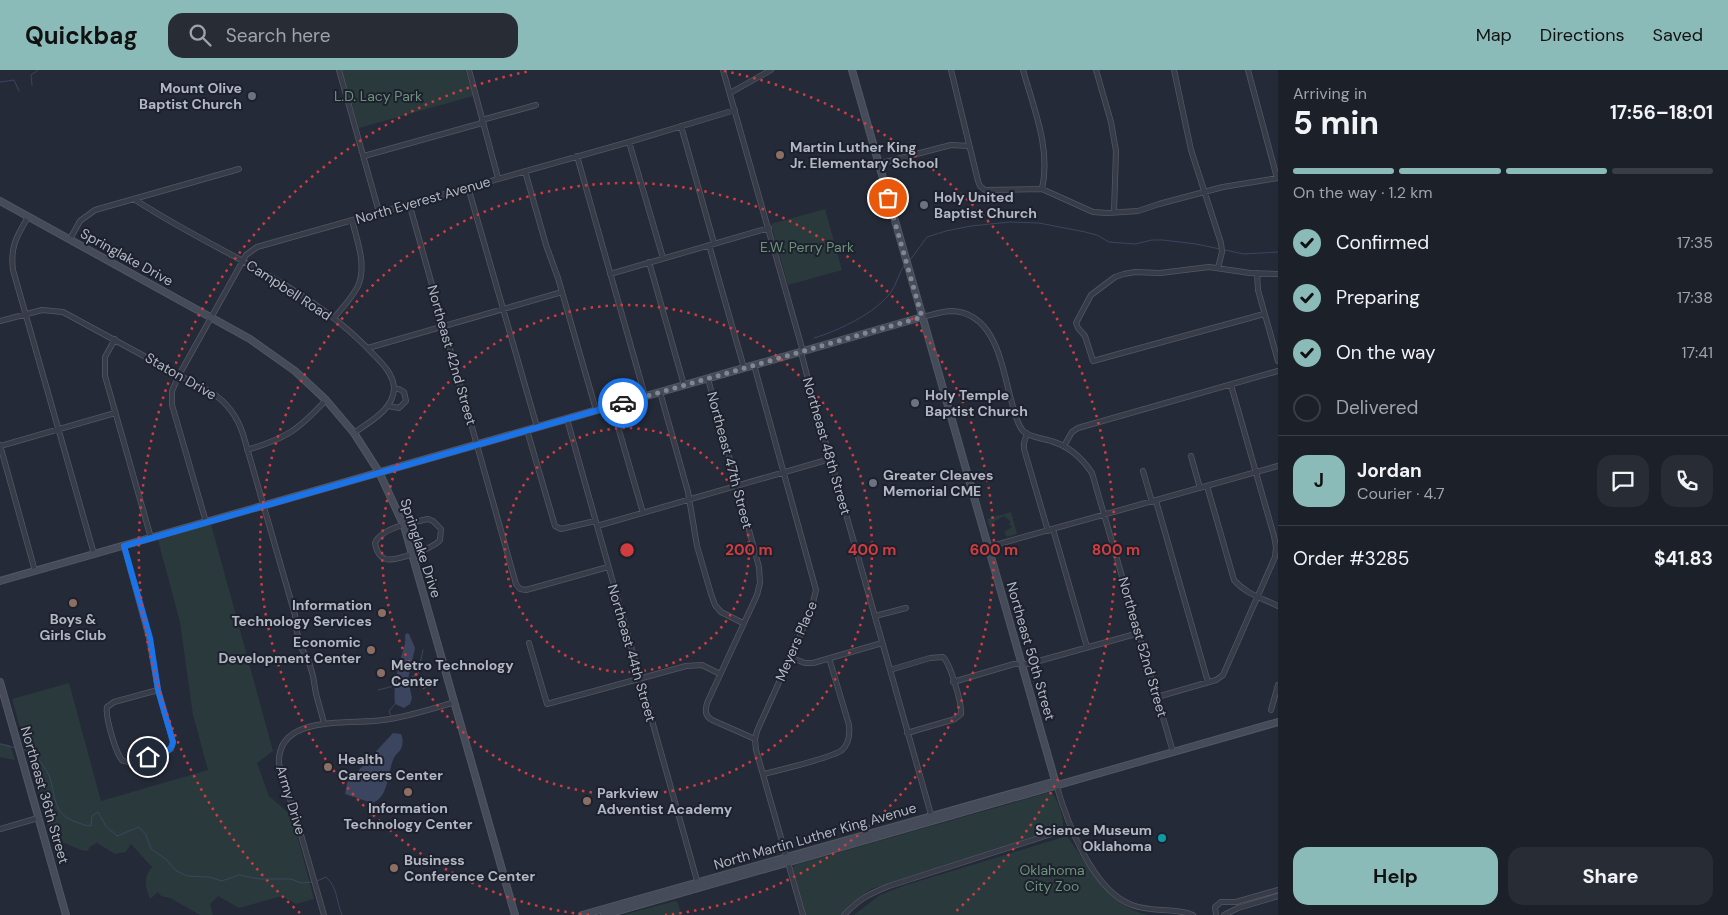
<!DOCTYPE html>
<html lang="en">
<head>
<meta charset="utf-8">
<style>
	:root { --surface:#1b2029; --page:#282d35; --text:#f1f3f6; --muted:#a0a3a8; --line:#393e46; --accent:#8bbbb9 }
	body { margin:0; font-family:"DM Sans",sans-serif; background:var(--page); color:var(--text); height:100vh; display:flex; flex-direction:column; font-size:19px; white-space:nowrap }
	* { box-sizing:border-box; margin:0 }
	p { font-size:16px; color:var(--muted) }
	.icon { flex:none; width:28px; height:28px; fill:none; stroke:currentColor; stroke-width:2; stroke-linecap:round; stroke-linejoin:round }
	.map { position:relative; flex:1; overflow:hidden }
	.side { display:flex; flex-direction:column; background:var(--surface); width:450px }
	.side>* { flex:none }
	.pin { position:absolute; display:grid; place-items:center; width:42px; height:42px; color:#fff; margin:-21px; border:2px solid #fff; border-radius:50%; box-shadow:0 1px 5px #0007 }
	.courier { position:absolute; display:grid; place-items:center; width:50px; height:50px; margin:-25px; border:4px solid #1a73e8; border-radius:50%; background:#fff; color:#222; box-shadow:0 1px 6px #0007 }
	.head em { font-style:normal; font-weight:700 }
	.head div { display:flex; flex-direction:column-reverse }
	.head { display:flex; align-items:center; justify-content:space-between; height:85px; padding:0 15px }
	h1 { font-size:32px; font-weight:700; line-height:38px }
	.bar { display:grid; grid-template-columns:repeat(4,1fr); gap:8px 5px; align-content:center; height:60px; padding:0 15px }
	.bar i { height:6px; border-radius:4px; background:var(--line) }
	.bar .active { background:var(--accent) }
	.bar p { grid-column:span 4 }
	.line { display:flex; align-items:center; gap:12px; padding:0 15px; border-top:1px solid var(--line) }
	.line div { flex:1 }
	.round { display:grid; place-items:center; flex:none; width:52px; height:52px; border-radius:15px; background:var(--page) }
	ol { padding:0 15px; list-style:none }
	li { display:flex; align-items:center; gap:15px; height:55px }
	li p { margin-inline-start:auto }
	li .icon { padding:5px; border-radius:50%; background:var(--accent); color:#111; stroke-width:4 }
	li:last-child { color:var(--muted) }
	li i { width:28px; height:28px; border:2px solid var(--line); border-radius:50% }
	.cta { display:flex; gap:10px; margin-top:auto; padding:10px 15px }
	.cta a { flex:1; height:58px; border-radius:15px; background:var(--accent); color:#111; font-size:20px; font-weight:700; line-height:58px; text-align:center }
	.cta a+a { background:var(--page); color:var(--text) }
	header { display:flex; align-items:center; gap:30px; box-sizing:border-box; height:70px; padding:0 25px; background:var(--accent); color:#111 }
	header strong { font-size:24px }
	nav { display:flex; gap:28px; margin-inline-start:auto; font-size:18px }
	.search { width:350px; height:45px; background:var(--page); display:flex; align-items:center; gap:12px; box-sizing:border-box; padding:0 18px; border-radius:15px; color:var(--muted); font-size:19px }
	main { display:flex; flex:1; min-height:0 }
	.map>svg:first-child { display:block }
	.green { fill:#2a3a3c }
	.water { fill:#3b455f }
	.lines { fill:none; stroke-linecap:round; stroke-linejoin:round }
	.stream { stroke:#3b455f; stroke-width:1 }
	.street-casing { stroke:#535763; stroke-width:6 }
	.secondary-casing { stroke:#535763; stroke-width:8 }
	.street { stroke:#373c48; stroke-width:4.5 }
	.secondary { stroke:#464b5a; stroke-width:6 }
	.done { stroke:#818693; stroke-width:5; stroke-dasharray:0 9 }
	.route { stroke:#1a73e8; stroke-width:6 }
	.ring { fill:none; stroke:#d13d3f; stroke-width:2.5; stroke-dasharray:2.5 5 }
	.worship-dot { fill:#6b7280; stroke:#1d212d; stroke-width:2 }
	.education-dot { fill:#8d6e63; stroke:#1d212d; stroke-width:2 }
	.culture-dot { fill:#0f9aa8; stroke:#1d212d; stroke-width:2 }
	.labels { text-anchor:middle; stroke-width:4; stroke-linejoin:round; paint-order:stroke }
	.poi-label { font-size:14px; font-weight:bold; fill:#b3b7c4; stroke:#1d212d; text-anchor:start }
	.park-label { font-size:14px; fill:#6c927a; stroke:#1d212d }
	.street-label { font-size:14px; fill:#b3b7c4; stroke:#1d212d }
	.centre { fill:#d13d3f; stroke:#1d212d; stroke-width:2.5 }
	.ring-label { font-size:15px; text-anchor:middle; font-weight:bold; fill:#d13d3f; stroke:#1d212d; stroke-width:4; stroke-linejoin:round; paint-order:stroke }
</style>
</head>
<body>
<header>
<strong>Quickbag</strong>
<div class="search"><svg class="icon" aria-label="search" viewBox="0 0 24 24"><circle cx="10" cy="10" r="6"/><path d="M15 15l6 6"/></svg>Search here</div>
<nav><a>Map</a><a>Directions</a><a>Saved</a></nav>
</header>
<main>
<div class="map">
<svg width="1278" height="845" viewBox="0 0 1278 845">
	<rect width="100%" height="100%" fill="#242a37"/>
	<path class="green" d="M342,0H465L473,26L359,58Z
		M825,139L842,200L788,215L771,154Z
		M1011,442L1017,464L1007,467L1004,462L1012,457L1009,454L1011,452L1004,446L993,452L995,456L990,458L987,449Z
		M211,454L273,681L257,693L269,726L292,746L314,829L296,834L282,826L239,838L218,826L210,834L213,845H200L170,828L161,826L158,822L150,829C145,817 143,807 152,797L131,774L126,782L115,784L97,773L91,776L87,781L81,780L52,768L12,629L69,613L101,731L208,700L193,645L180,552L158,470Z
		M0,673L10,675L15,690L0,687Z
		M1051,722C1057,726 1064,749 1063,756L1060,758L871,819L849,835L840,845H806L793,798L795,795Z
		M1067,766C1089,796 1107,836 1148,845H854L880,825L903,816Z
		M675,831L678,833L681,845H623Z"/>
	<path class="water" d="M407,563L409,564L415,578L408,609L412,628L410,634L404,638L395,634C393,618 397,600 402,584C404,576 406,574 405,565Z
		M393,663L401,664C403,668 403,672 402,676C401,681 398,682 395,686C387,699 390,728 372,733L345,724L347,713Z"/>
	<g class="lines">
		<path class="stream" d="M0,12L14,10L19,21
			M32,15L31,5L38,0
			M910,190L927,167L946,161L971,156L1010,152L1039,153L1085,162L1097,165L1109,172L1135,174L1152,170H1163L1196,174L1244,184L1278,182
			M814,268C838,261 876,243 891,222C897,214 899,202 905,194
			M408,609L418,604L423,580
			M378,620L394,616
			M391,646L389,641L395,634
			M0,674L16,678
			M23,679C31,683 39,689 44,697C59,716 47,743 76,752C82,754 85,756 91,756L92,746L98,742L106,756L117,766L139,757L146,765L151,779L167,790L175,800L187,806L209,807L222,811L239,805L260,809H291L301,813L313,812
			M317,811L326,807C338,818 336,831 342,845"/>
		<g class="street-casing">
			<path id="street" d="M339,0L379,142
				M469,0L498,108
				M723,0L802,278V286L810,317L932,748
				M951,0L978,111L980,116L985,120L1042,119L1093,142L1107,143L1138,141L1159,134L1223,117L1278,108
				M1023,0C1034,39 1051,79 1042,119
				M1096,0L1111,52L1116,81L1114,142
				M1174,0L1191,80L1221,173L1222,182L1218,198
				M1248,0L1277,108
				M730,23L771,0
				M482,50L536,35
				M681,56L714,173
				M629,72L663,188
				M364,86L482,53
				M577,86L645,326
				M878,94L951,75L969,76
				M525,101L546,175L558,208L596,340
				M468,117L537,357
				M134,129C214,182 307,213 373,284C383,294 394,305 394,319C393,340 369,352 354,363
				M409,133L516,514L520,519L526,520L608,497
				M28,147C17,166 10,176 13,200L94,484
				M70,169L80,151L95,140L239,99
				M709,175L744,298
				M649,192L684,315
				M1257,203L1258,220L1278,291
				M610,204L769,158
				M1264,244L1093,291L1085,266L1078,258L1076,253L1091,225L1115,207L1124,204L1135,202L1160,203L1209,197L1250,203L1278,204
				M922,247C932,245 942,241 952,241C997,243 1002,299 1012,333C1014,341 1017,354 1023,361C1031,368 1042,368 1051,371C1069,376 1082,388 1092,403L1173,682
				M334,248C342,238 352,228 358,216C367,195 357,171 352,150
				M0,251L42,240L63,242L212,323C228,333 237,346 243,364L295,545L296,558L301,577L309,592L313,606L316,624L324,653
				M115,269L105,287V306L151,468
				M368,278L562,222
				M754,295L816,520L811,541L757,661L755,669L756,680L803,845
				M708,309L759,497L760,513L757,525L707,633C705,641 705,646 712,650L755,669
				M660,322L688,422L697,476L711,524L715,535L721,542L743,553
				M388,336L399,338L406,331L404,322L399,319H394
				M612,336L643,443
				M567,349L698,814
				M527,360L555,456L561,459L595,451
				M1027,363L1024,373V379L1048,461
				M0,375L35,501
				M0,376L115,343
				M1064,376L1072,362L1078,358L1278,301
				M247,380C287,368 298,360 326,330
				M1191,386L1200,418
				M1143,401L1152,432
				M1207,416L1234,510C1246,524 1262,528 1278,536
				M1156,431L1208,612
				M428,449L433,451L441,459L440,470C434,478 395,492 385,489C378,486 376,479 375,473C381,458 413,452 428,449Z
				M206,452L172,335V321L179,305L246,185L257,177L629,72L735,40
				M597,456L830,389
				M1053,459L1087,577
				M124,476L149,568L158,620L173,672L171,679C162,685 133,694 123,691C116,685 105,646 107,637L114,632L158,620
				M988,477L1278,396
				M875,546L906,538
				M529,573L547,634L686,596L702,595L720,604
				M789,587L805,593H813L882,573
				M890,600L930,588L943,587C950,593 962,633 961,644L955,649L907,663
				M953,612L1014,594H1028L1139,563
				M1157,627L1216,610L1223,605L1275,487L1276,477L1274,466L1231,315
				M1271,640L1278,615
				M764,704C779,700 832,688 842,680C849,674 850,664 849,655L829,588
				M1056,714C1067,752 1092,820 1132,835C1152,843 1174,837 1193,845
				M0,759L38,748
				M324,845L297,751L279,694C276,643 352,655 383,650C407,647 431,639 455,632
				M844,845C859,829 869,824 889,816L1070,758
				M1216,845L1215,837L1221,832H1236L1278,820
				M1224,845L1238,838L1278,826"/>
		</g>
		<g class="secondary-casing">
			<path id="secondary" d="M852,0L1056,714
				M0,131L250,269L295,301L326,330L354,363L379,402L404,456L515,845
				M0,511L922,247
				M0,612L66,845
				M582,845L1049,713L1056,714
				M604,845L1278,652"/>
		</g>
		<use href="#street" class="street"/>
		<use href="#secondary" class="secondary"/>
	</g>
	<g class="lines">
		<path class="done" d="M623,333L922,247L888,128"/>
		<path class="route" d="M148,687C158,684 171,684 173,672L158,620L150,568L124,476L623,333"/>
	</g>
	<g class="ring">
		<circle cx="627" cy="480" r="122"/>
		<circle cx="627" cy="480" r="245"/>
		<path d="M589 845A367 367 0 1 1 665 845"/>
		<path d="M300 843A489 489 0 0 1 530 1M724 1A489 489 0 0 1 954 843"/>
	</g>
	<g class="worship-dot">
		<circle cx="252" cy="26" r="5"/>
		<circle cx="924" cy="135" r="5"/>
		<circle cx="915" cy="333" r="5"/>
		<circle cx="873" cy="413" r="5"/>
	</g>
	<g class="education-dot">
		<circle cx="780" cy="85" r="5"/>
		<circle cx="73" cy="533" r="5"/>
		<circle cx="382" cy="543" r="5"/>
		<circle cx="371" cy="580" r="5"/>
		<circle cx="381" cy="603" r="5"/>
		<circle cx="328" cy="697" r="5"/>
		<circle cx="408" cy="722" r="5"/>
		<circle cx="587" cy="731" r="5"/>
		<circle cx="394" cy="798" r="5"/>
	</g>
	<circle class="culture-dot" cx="1162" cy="768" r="5"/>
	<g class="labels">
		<g class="poi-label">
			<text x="242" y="23" text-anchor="end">Mount Olive<tspan x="242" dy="16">Baptist Church</tspan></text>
			<text x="790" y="82">Martin Luther King<tspan x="790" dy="16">Jr. Elementary School</tspan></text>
			<text x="934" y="132">Holy United<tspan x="934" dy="16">Baptist Church</tspan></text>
			<text x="925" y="330">Holy Temple<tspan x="925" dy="16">Baptist Church</tspan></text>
			<text x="883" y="410">Greater Cleaves<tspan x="883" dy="16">Memorial CME</tspan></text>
			<text x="372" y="540" text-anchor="end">Information<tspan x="372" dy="16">Technology Services</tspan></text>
			<text x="73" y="554" text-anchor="middle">Boys &amp;<tspan x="73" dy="16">Girls Club</tspan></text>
			<text x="361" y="577" text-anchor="end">Economic<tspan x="361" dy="16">Development Center</tspan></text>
			<text x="391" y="600">Metro Technology<tspan x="391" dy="16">Center</tspan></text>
			<text x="338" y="694">Health<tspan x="338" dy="16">Careers Center</tspan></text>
			<text x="597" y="728">Parkview<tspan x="597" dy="16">Adventist Academy</tspan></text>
			<text x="408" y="743" text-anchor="middle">Information<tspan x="408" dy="16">Technology Center</tspan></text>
			<text x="1152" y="765" text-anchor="end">Science Museum<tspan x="1152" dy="16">Oklahoma</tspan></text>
			<text x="404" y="795">Business<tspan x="404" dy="16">Conference Center</tspan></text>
		</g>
		<g class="park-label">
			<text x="378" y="31">L.D. Lacy Park</text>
			<text x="807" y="182">E.W. Perry Park</text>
			<text x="1052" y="805">Oklahoma<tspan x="1052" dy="16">City Zoo</tspan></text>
		</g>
		<g class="street-label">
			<text transform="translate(423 130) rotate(-16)" y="5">North Everest Avenue</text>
			<text transform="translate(127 187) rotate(29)" y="5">Springlake Drive</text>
			<text transform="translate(289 220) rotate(33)" y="5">Campbell Road</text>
			<text transform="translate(452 285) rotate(74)" y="5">Northeast 42nd Street</text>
			<text transform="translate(181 306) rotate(30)" y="5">Staton Drive</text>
			<text transform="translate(827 376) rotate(74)" y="5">Northeast 48th Street</text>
			<text transform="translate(730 390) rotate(75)" y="5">Northeast 47th Street</text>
			<text transform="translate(421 478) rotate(72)" y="5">Springlake Drive</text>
			<text transform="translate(796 571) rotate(-67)" y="5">Meyers Place</text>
			<text transform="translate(1143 577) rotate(74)" y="5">Northeast 52nd Street</text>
			<text transform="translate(1031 581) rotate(74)" y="5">Northeast 50th Street</text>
			<text transform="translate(632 583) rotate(74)" y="5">Northeast 44th Street</text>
			<text transform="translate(45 725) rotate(74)" y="5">Northeast 36th Street</text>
			<text transform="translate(291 730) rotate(73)" y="5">Army Drive</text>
			<text transform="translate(815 766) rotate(-16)" y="5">North Martin Luther King Avenue</text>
		</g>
	</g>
	<circle cx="627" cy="480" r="8" class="centre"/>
	<g class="ring-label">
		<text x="749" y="485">200 m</text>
		<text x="872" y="485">400 m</text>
		<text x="994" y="485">600 m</text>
		<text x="1116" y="485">800 m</text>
	</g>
</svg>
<div class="pin" style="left:888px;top:128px;background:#ea580c"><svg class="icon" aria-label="bag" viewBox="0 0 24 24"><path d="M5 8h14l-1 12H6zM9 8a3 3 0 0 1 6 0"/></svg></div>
<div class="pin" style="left:148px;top:687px;background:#1f2937"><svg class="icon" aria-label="home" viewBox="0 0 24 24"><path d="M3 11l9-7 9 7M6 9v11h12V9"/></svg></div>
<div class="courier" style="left:623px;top:333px"><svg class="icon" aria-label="car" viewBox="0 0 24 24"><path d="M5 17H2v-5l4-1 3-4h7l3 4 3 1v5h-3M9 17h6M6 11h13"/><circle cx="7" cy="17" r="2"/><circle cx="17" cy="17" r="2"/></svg></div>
</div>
<section class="side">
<div class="head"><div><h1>5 min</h1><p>Arriving in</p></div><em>17:56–18:01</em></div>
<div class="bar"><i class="active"></i><i class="active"></i><i class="active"></i><i></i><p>On the way · 1.2 km</p></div>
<ol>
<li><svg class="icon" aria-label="check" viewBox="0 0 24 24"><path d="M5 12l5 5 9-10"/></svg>Confirmed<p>17:35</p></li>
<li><svg class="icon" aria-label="check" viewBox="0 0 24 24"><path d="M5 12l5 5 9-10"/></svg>Preparing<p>17:38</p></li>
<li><svg class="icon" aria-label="check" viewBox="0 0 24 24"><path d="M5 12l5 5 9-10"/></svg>On the way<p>17:41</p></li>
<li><i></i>Delivered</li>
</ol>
<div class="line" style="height:90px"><b class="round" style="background:var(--accent);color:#111">J</b><div><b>Jordan</b><p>Courier · 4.7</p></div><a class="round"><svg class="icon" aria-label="chat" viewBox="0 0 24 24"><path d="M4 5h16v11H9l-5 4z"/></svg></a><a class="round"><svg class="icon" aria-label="phone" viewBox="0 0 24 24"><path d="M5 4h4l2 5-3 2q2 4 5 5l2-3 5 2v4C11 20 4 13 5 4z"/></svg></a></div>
<div class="line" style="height:65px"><div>Order #3285</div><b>$41.83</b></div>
<div class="cta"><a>Help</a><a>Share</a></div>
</section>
</main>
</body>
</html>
